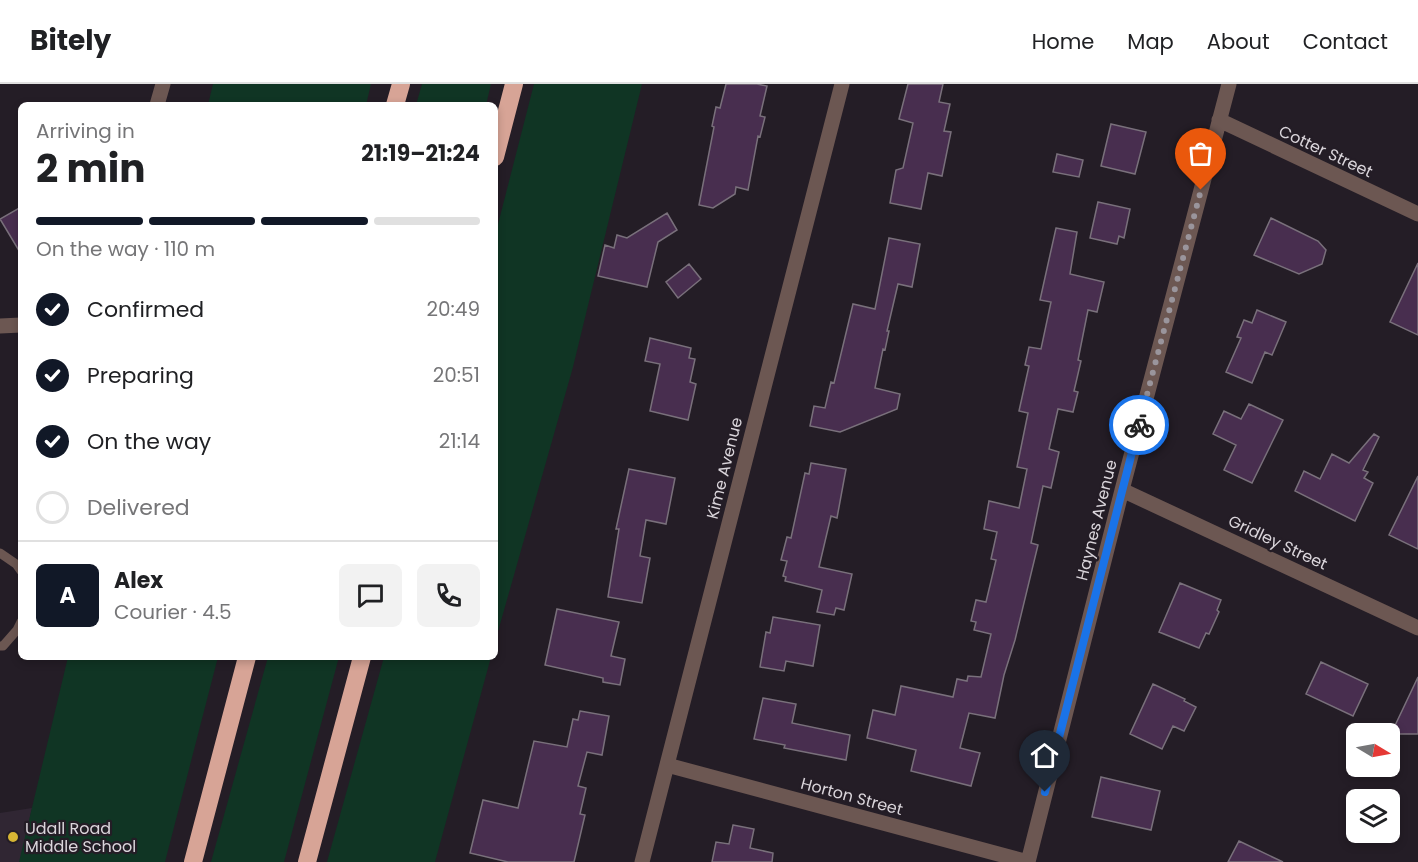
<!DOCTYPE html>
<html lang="en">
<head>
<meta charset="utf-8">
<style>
	:root { --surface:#fff; --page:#f2f2f2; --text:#202124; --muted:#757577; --line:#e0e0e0; --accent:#111827 }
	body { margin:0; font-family:Poppins,sans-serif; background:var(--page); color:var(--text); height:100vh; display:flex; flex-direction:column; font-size:22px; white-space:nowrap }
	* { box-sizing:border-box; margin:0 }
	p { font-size:20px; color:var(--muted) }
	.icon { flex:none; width:33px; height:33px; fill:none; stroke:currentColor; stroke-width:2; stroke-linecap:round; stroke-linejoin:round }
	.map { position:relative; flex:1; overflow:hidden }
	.sheet { position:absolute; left:18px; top:18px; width:480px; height:558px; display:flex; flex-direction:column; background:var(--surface); border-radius:9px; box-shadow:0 3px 9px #0003 }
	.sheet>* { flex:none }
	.needle { width:39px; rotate:100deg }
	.fabs { position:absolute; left:1346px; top:639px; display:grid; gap:12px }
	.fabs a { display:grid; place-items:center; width:54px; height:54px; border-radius:9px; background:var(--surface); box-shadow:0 3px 9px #0003; font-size:30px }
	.pin { position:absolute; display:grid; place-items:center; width:51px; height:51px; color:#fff; margin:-62px -26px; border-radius:50% 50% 50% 0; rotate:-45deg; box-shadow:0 0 6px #0007 }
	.pin .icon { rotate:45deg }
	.courier { position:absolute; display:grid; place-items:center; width:60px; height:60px; margin:-30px; border:4px solid #1a73e8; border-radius:50%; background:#fff; color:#222; box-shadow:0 2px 8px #0007 }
	.overview em { font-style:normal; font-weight:700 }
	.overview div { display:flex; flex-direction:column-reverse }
	.overview { display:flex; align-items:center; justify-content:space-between; height:102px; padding:0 18px }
	h1 { font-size:39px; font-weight:700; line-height:45px }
	.bar { display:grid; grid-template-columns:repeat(4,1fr); gap:9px 6px; align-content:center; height:72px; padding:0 18px }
	.bar i { height:8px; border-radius:4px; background:var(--line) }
	.bar .current { background:var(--accent) }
	.bar p { grid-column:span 4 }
	.line { display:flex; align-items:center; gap:15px; padding:0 18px; border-top:2px solid var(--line) }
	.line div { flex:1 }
	.round { display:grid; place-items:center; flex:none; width:63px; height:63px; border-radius:9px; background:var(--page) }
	ol { padding:0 18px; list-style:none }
	li { display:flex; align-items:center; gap:18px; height:66px }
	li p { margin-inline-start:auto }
	li .icon { padding:6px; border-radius:50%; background:var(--accent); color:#fff; stroke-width:4 }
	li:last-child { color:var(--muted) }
	li i { width:33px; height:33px; border:3px solid var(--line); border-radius:50% }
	header { display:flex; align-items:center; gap:36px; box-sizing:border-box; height:84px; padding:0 30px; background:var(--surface); border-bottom:2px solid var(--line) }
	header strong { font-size:28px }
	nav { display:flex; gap:33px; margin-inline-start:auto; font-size:21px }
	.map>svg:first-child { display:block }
	.built { fill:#302633 }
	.green { fill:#103524 }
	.building { fill:#482e4f; stroke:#79707b; stroke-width:1.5 }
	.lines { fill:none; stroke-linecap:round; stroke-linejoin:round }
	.service { stroke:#6c5752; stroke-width:9 }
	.minor { stroke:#6c5752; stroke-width:15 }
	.motorway { stroke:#d7a496; stroke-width:18 }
	.done { stroke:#9a959c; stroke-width:6; stroke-dasharray:0 10.8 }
	.route { stroke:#1a73e8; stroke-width:8 }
	.poi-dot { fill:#d6b534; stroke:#241d26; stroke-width:2 }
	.labels { text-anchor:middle; stroke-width:4.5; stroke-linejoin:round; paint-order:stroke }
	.street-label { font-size:16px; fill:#dad5db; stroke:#241d26 }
	.poi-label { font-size:16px; fill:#dad5db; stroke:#241d26; text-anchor:start }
</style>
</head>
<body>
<header>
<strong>Bitely</strong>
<nav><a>Home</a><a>Map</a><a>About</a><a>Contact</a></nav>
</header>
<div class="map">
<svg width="1418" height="778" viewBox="0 0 1418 778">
	<rect width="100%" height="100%" fill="#241d26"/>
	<path class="built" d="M32,724L20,778H0V729Z"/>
	<path class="green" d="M213,0H371L366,21H208Z
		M422,0H491L486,21H416Z
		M534,0H642L573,283L495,558V152Z
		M68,573H218L165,778H19Z
		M268,573H339L284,778H211Z
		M384,573H491L435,778H327Z"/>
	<path class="building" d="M726,0H757L767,2L760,32L765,33L760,53L758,52L748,106L736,103L735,110L713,124L699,121L714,43L712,42L716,23L720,24Z
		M908,0H943L939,18L950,20L944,47L951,48L942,92L928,89L921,125L890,119L896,86L903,84L913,39L899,35Z
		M1111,40L1146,48L1135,90L1101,82Z
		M1057,70L1083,76L1079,93L1053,88Z
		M1098,118L1130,125L1124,154L1119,152L1117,160L1090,154Z
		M21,123V170L0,135Z
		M667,129L677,146L658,158L647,203L598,192L605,161L614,164L617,151L627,154Z
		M1271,134L1318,157L1326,166L1322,180L1299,190L1254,171Z
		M1056,144L1077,148L1070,190L1104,198L1097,228L1088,226L1078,276L1081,277L1074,307L1078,308L1073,328L1058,325L1049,365L1059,368L1051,404L1043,402L1031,459L1038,461L1015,556L1004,591L995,634L969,629L960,664L980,669L971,702L911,687L916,666L867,654L873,626L895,631L901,602L953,613L957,595L967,597L968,592L981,593L991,550L974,546L976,538L971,537L976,516L986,518L996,476L991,475L997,448L984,445L989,417L1019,424L1027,385L1017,383L1028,329L1019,327L1029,282L1025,281L1029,263L1041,265L1051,218L1040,216Z
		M889,154L920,160L912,203L898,200L887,247H889L885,266L883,265L875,304L900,310L897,325L840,348L810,342L814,322L825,324L831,298L834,299L853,220L875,225Z
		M1418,179V251L1390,238Z
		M689,180L701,195L678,214L666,198Z
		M1257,226L1286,238L1272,271L1265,268L1252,299L1226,288L1241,254L1237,253L1244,236L1252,239Z
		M650,254L691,264L689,274L695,275L690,298L696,300L688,336L650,327L660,280L645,277Z
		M1249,320L1283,336L1252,399L1224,386L1236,361L1213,350L1224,327L1241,335Z
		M1374,350L1379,353L1363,386L1368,388L1364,394L1373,399L1355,437L1295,407L1304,387L1320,395L1332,370L1349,379Z
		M811,379L846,385L837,434L831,432L819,483L852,490L844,526L836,524L834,531L817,528L822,506L785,497L786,493L783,492L787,477L781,476L787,453L791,454L805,389L809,390Z
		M629,385L675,394L666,440L646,436L640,472L650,474L642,519L608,513L619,445H616Z
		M1418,392V465L1389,451Z
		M1180,499L1221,516L1217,526L1219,528L1209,550L1206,549L1199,564L1159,548Z
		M557,525L619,538L611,572L625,575L620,601L603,598V594L545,581Z
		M773,533L820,541L813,582L786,577L784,587L760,583L766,548L770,549Z
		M1321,578L1368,600L1353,632L1306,610Z
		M1418,593V650H1391Z
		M1153,600L1185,615L1184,617L1196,623L1184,647L1173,642L1162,665L1130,650Z
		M763,614L796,620L792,639L850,651L846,676L784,664L785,661L754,655Z
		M580,627L609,632L602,671L587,668L578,702L586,704L580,730L585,731L574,778H508L470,769L483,716L518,724L534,657L567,663L573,635L578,636Z
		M1101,693L1160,707L1151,746L1092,733Z
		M733,741L754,745L750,764L773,769L772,778H712L716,758L729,760Z
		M1239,757L1283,778H1228Z"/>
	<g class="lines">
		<path class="service" d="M0,469L16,480L21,487
			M0,562H3L17,546L21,538"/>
		<path class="minor" d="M157,21L163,0
			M1219,36L1418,130
			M0,242L21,241
			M1122,406L1418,544
			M667,681L1028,778
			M642,778L842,0
			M1028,778L1122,406L1229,0"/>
		<path class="motorway" d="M395,21L401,0
			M495,73L514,0
			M193,778L247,573
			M307,778L362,573"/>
	</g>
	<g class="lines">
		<path class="done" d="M1139,341L1201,106"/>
		<path class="route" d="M1045,708L1139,341"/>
	</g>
	<circle class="poi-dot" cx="13" cy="753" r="6"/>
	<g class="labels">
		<g class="street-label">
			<text transform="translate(1326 67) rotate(25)" y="6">Cotter Street</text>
			<text transform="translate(724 384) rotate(-76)" y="6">Kime Avenue</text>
			<text transform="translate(1096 436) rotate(-76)" y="6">Haynes Avenue</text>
			<text transform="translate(1278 458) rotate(25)" y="6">Gridley Street</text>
			<text transform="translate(852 712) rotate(15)" y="6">Horton Street</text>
		</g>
		<g class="poi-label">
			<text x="25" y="750">Udall Road<tspan x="25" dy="18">Middle School</tspan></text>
		</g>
	</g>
</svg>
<div class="fabs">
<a><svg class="needle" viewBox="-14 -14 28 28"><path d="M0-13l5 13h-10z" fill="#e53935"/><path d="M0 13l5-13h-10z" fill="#757577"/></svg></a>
<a><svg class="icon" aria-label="layers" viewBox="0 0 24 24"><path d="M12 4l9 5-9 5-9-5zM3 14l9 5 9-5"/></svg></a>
</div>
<div class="pin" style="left:1201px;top:106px;background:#ea580c"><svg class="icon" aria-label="bag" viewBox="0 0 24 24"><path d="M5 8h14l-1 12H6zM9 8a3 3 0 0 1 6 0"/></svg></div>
<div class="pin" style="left:1045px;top:708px;background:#1f2937"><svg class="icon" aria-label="home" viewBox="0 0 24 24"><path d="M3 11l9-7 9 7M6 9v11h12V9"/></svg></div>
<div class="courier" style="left:1139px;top:341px"><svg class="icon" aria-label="bike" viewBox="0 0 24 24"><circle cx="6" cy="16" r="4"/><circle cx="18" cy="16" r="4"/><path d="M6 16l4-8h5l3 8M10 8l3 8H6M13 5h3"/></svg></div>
<section class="sheet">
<div class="overview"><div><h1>2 min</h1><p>Arriving in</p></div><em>21:19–21:24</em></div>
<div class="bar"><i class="current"></i><i class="current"></i><i class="current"></i><i></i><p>On the way · 110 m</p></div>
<ol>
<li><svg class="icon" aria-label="check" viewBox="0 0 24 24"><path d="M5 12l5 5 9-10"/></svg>Confirmed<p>20:49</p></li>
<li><svg class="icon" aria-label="check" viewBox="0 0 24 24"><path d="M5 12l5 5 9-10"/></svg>Preparing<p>20:51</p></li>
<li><svg class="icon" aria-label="check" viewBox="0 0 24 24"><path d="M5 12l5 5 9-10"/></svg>On the way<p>21:14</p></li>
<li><i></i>Delivered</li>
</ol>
<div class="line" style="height:108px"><b class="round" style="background:var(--accent);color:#fff">A</b><div><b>Alex</b><p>Courier · 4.5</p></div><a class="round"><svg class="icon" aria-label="chat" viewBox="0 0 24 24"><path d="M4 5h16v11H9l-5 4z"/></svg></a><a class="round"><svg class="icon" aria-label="phone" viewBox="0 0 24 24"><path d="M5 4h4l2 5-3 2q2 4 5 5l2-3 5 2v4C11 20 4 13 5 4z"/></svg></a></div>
</section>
</div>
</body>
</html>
